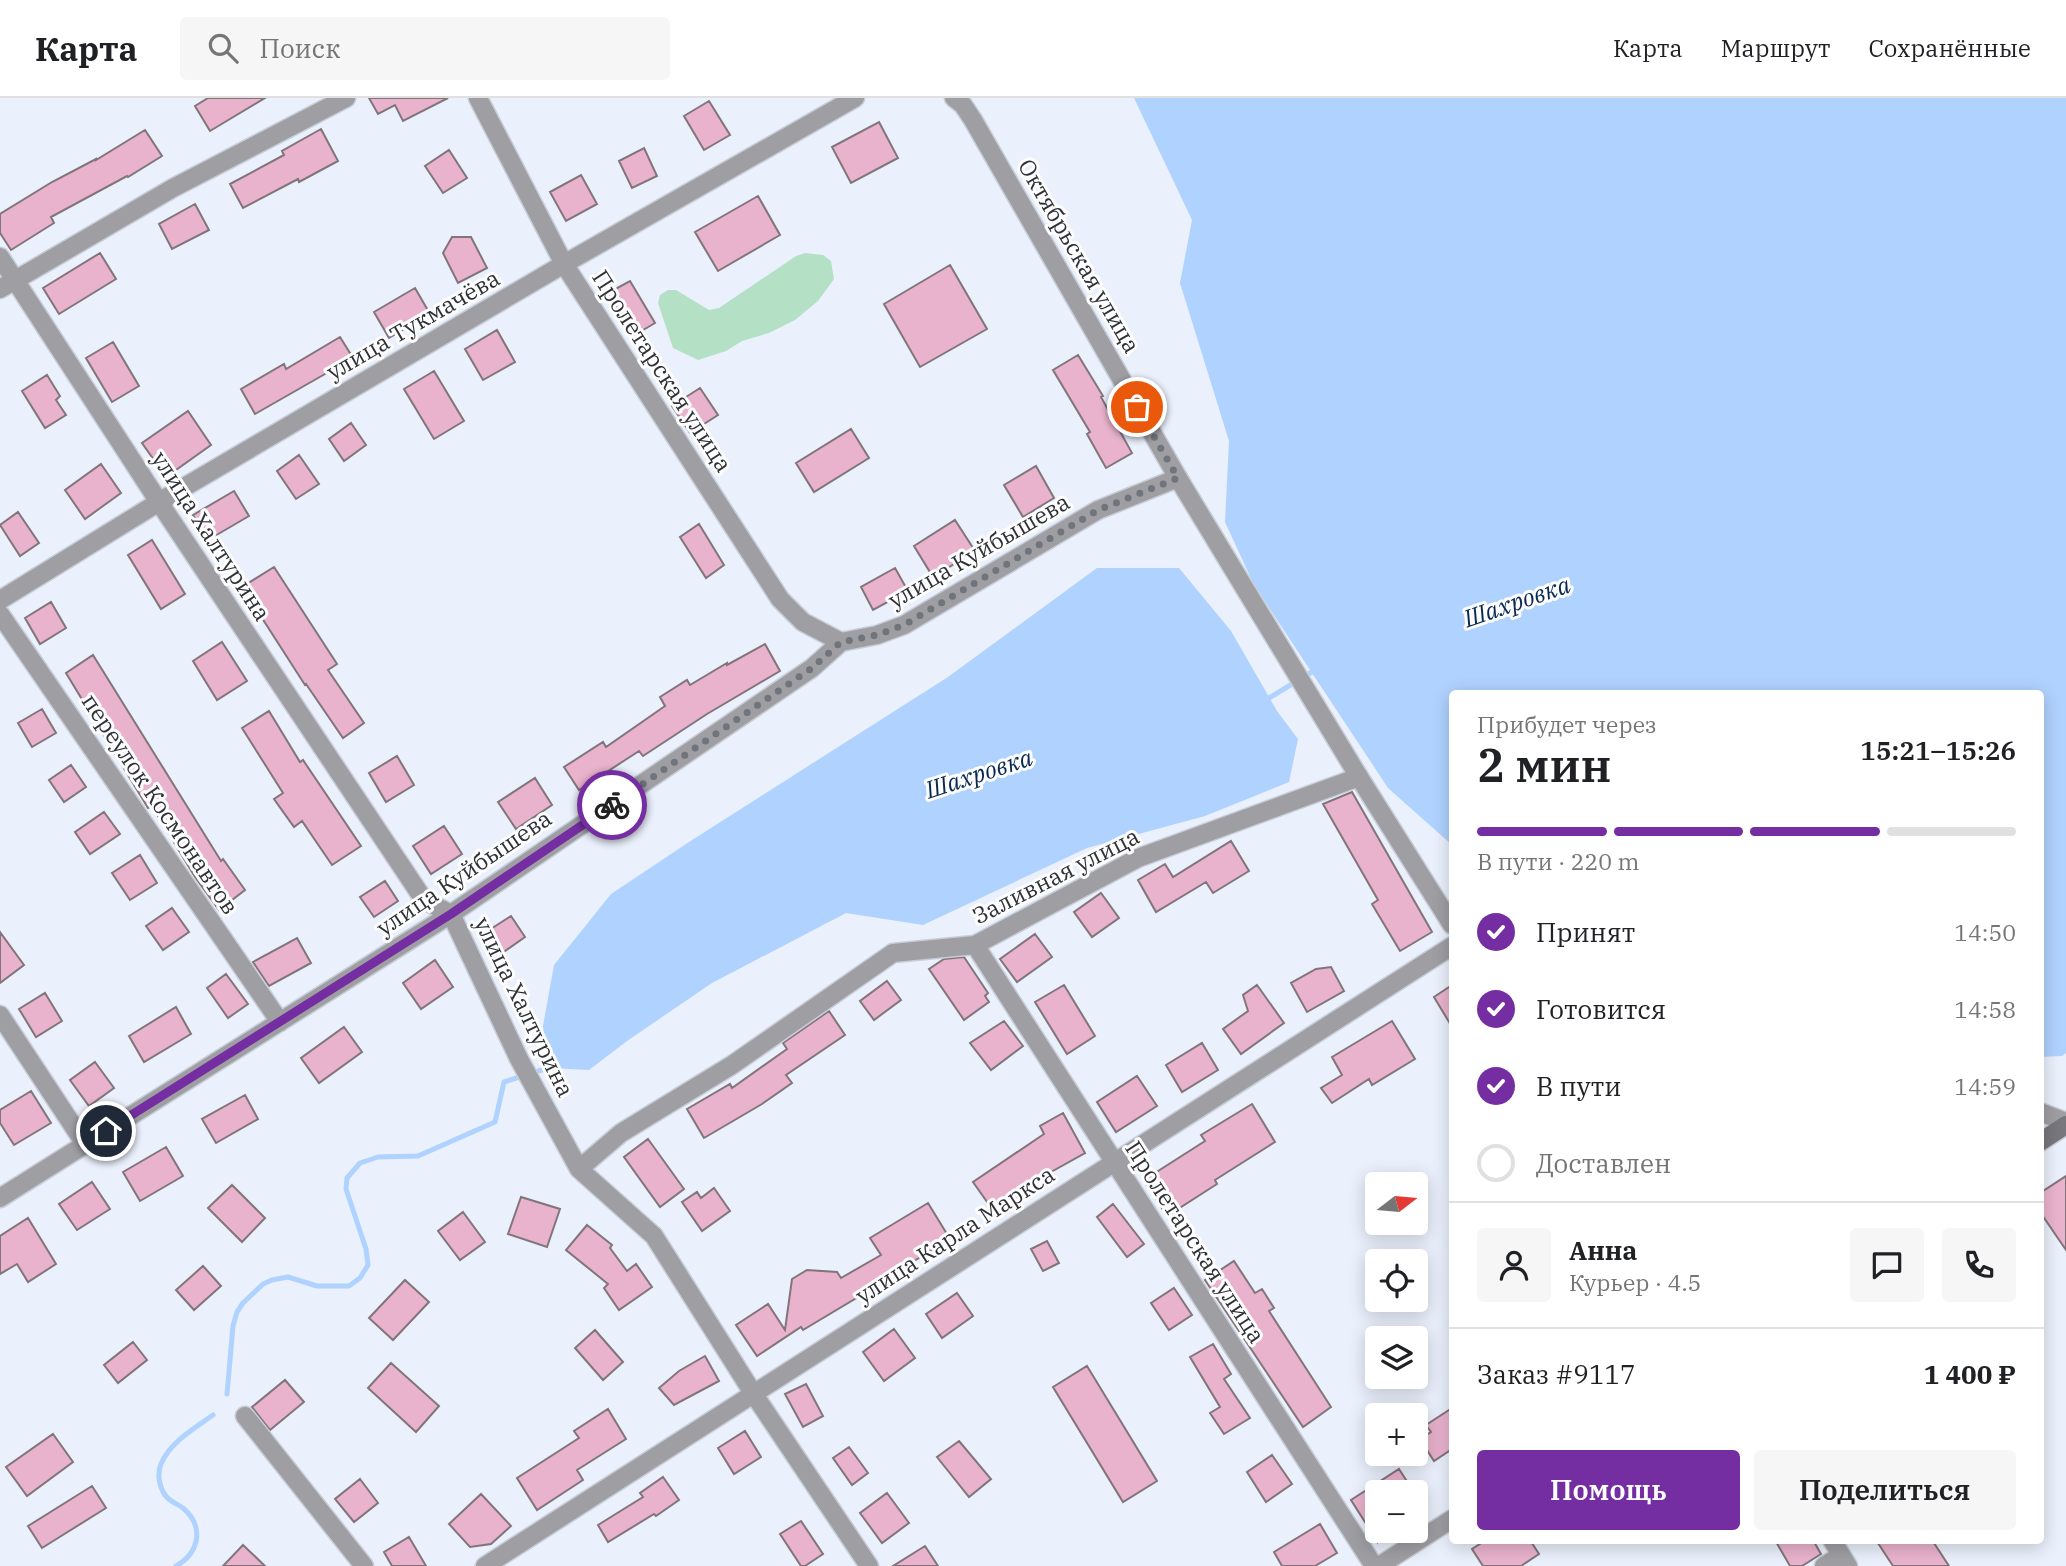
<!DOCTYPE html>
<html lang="ru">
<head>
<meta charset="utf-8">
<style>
	:root { --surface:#fff; --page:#f6f6f6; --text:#202124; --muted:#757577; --line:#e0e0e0; --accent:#742ea2 }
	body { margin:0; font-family:"IBM Plex Serif",serif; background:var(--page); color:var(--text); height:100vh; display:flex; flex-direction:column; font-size:26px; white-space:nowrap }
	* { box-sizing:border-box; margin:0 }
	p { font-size:23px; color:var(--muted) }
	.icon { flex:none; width:38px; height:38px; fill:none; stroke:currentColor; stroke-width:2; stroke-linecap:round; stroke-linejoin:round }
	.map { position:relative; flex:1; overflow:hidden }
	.drawer { position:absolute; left:1449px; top:592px; width:595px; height:854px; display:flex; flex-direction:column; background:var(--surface); border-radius:7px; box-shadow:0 4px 18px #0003 }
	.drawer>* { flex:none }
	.needle { width:46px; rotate:74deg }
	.controls { position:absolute; left:1365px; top:1074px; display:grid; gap:14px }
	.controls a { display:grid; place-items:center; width:63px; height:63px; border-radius:7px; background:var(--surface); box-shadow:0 4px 18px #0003; font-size:35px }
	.pin { position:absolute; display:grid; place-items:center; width:60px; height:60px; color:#fff; margin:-30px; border:4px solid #fff; border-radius:50%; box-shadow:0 2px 7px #0007 }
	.courier { position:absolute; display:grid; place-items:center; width:70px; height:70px; margin:-35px; border:5px solid #742ea2; border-radius:50%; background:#fff; color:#222; box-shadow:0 2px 9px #0007 }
	.overview em { font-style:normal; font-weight:600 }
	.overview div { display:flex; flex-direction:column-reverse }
	.overview { display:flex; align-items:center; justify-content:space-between; height:119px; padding:0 28px }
	h1 { font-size:46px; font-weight:600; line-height:52px }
	.bar { display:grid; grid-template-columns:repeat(4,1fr); gap:10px 7px; align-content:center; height:84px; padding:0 28px }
	.bar i { height:9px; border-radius:5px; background:var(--line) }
	.bar .selected { background:var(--accent) }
	.bar p { grid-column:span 4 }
	.line { display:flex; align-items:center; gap:18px; padding:0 28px; border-top:2px solid var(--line) }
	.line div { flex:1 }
	.round { display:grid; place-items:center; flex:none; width:74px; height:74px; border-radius:7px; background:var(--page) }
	ol { padding:0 28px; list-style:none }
	li { display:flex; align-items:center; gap:21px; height:77px }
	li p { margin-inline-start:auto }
	li .icon { padding:7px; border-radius:50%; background:var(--accent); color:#fff; stroke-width:4 }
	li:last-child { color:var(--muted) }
	li i { width:38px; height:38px; border:4px solid var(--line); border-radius:50% }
	.action { display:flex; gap:14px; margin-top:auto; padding:14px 28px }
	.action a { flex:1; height:80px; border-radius:7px; background:var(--accent); color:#fff; font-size:28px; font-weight:600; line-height:80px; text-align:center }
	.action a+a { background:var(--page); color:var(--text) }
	header { display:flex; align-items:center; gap:42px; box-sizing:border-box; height:98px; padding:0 35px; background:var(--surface); border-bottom:2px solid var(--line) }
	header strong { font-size:33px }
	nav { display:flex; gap:38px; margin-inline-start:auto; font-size:24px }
	.search { width:490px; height:63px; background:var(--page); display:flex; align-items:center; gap:18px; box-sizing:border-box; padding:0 24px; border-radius:7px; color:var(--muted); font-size:26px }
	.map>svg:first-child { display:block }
	.green { fill:#b4e1c5 }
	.water { fill:#b0d2fe }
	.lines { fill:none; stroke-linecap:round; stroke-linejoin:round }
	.stream { stroke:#b0d2fe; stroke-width:5 }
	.building { fill:#eab3cd; stroke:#81757b; stroke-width:2 }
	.minor-casing { stroke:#c8ced8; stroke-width:21 }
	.tertiary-casing { stroke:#c8ced8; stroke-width:21 }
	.secondary-casing { stroke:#c8ced8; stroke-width:21 }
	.minor { stroke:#9f9ea3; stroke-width:18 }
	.tertiary { stroke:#9f9ea3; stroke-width:18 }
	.secondary { stroke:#78777e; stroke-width:18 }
	.done { stroke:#70747b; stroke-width:7; stroke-dasharray:0 12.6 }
	.route { stroke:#742ea2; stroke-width:9 }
	.labels { text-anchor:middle; stroke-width:6; stroke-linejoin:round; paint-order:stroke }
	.street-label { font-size:23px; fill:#2f3136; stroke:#fdfdfd }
	.water-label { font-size:24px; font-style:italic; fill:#082951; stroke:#fdfdfd }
</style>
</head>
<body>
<header>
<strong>Карта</strong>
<div class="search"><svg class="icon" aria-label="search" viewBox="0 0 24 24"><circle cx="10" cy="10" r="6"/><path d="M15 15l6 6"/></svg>Поиск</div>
<nav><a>Карта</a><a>Маршрут</a><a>Сохранённые</a></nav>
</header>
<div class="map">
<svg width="2066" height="1468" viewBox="0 0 2066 1468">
	<rect width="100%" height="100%" fill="#eaf0fc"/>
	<path class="green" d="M805,155L823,157L831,163L834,181L818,203L795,222L769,235L742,243L726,253L698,262L673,250L658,205L660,197L668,192H676L709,212L719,210L796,158Z"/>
	<path class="water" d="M1134,0H2066V955L2062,958L2041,959L2040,595H1452V747L1388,690L1254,487L1225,424L1229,343L1180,185L1192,122Z
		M1097,470H1179L1231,533L1277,613L1298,641L1289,684L1205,718L1087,750L923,827L846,815L712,885L627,943L589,972L548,970L543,928L554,867L611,796L692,742L948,579Z"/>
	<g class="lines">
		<path class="stream" d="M1263,601L1269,600L1315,572
			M227,1296L233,1228L237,1214L243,1205L263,1186L272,1182L288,1179L317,1188H349L360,1180L368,1167L366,1151L346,1091L347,1080L360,1065L378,1059L418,1058L495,1024L504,984L548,970L551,964
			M176,1468C199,1455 205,1429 183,1410C177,1406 169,1403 165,1397C159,1388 157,1376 161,1366C170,1344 195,1330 213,1317"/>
	</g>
	<path class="building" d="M208,0H265L210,33L195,8Z
		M369,0H448L403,23L395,7L378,16Z
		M709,3L730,37L704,52L684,18Z
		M879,24L898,60L851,85L832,49Z
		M321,31L338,63L299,84L298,81L243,110L230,86L284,57L282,53Z
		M145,32L162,58L128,79L127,78L51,119L54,125L11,152L0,135V116L52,84L96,61V62Z
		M644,50L657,78L632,90L619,63Z
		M449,52L467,80L443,95L425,68Z
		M581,77L597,106L566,123L550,94Z
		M758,98L780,137L718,173L695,134Z
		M195,106L209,132L172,151L159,126Z
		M452,139H471L487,170L458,185L443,155Z
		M100,155L116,181L59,216L43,190Z
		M950,167L987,231L920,269L884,206Z
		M630,183L655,225L633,238L608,195Z
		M415,190L430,216L389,240L374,214Z
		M497,232L515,264L483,282L465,251Z
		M340,239L353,260L255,316L241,291L284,266L286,271Z
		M113,244L139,288L112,304L86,260Z
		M1078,257L1103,298L1101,299L1132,355L1106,370L1087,336L1090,334L1053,272Z
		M434,273L464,323L434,341L404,291Z
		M47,277L60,298L56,302L66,317L45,330L22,293Z
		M700,290L718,317L690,335L672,308Z
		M188,313L211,347L166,379L142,345Z
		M351,325L366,347L344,363L329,341Z
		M851,331L869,360L814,394L796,365Z
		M299,357L319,386L296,401L277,373Z
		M101,366L121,395L85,421L65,392Z
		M1036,368L1054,400L1023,419L1004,387Z
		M234,393L249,418L208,442L193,417Z
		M18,414L39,445L20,458L0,427Z
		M955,422L975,453L933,479L914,448Z
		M699,426L724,467L706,480L680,439Z
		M152,442L185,496L161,511L128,457Z
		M274,469L337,566L328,572L364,625L343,640L306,586L305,587L242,489Z
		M895,470L908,493L873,512L861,489Z
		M51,504L66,530L40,546L25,520Z
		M222,544L247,583L217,602L193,563Z
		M765,546L780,573L707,616L643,658L639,653L579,692L564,669L603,644L606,649L665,608L660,599L687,582L690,587L727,565V567Z
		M93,557L221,763L223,761L245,792L219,812L195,779L152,708L148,710L66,575Z
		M42,611L56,635L32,649L18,625Z
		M269,613L300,664L303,662L361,748L332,767L302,723L294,729L274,701L283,695L242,630Z
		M397,658L414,687L386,704L369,675Z
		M71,667L86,689L64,704L49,682Z
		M535,680L552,707L516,731L498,704Z
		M1352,694L1432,834L1400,853L1372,806L1378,802L1323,706Z
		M104,714L120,736L90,756L75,734Z
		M444,728L462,756L431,776L413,748Z
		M1231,743L1249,773L1213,795L1206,784L1156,814L1138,782L1165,766L1173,779Z
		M140,757L157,785L130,802L112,775Z
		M385,783L398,803L374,819L360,799Z
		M1101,795L1119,820L1092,839L1074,814Z
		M172,810L189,834L163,852L146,828Z
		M511,818L525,839L498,858L483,836Z
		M0,834L24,867L0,885Z
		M1035,836L1052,859L1017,884L1000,861Z
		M297,840L311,865L269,888L253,864Z
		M964,859L988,895L985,898L989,904L964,922L929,871L944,861Z
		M435,862L453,889L421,911L403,885Z
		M1331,869L1344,893L1307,914L1291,885L1316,871Z
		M226,876L248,906L228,920L207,890Z
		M887,883L901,902L874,922L860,903Z
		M1064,887L1095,938L1067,956L1035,904Z
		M1257,887L1284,925L1241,956L1223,931L1248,913L1243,897Z
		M1452,887V929L1434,899Z
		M45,895L62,923L36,939L19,911Z
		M176,909L191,936L144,964L129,938Z
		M829,913L845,937L786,977L792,985L762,1006L704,1040L687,1011L730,986L732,990L787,951L783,945Z
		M1004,923L1023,948L991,972L970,945Z
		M1392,923L1415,961L1372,987L1369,981L1332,1005L1321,990L1342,977L1332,959Z
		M344,929L362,954L319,985L301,960Z
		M1202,945L1218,972L1182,994L1166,967Z
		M95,964L114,990L89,1008L70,982Z
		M1137,978L1157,1008L1116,1034L1097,1004Z
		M31,993L51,1025L14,1047L0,1025V1012Z
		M245,997L258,1021L216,1045L202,1021Z
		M1252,1006L1275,1044L1215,1082L1217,1086L1167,1118L1144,1082L1205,1043L1201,1037Z
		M1063,1015L1085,1055L1051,1074L995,1115L973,1084L1044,1036L1040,1028Z
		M648,1041L684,1091L660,1109L624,1059Z
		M166,1049L183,1078L140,1103L123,1074Z
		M2066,1078V1152L2040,1114V1095Z
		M92,1084L110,1111L77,1132L59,1106Z
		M232,1087L265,1120L242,1144L208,1110Z
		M714,1090L730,1113L702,1133L682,1104L697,1094L701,1100Z
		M521,1099L560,1111L547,1149L508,1136Z
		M928,1105L950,1141L883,1182L884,1184L861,1200L860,1198L803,1232L801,1229L757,1258L736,1227L768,1206L785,1232L792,1181L807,1172L837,1174L841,1180L881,1157L870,1140Z
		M1113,1106L1144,1146L1127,1159L1097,1119Z
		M463,1114L485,1144L460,1162L438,1133Z
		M28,1120L56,1166L28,1184L17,1166L0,1176V1138Z
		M587,1127L612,1147L610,1150L627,1173L636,1166L652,1189L619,1212L604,1190L608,1186L566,1152Z
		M1047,1143L1059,1165L1043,1173L1031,1151Z
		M1234,1163L1255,1195L1262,1191L1274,1210L1269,1213L1331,1309L1303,1329L1205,1182Z
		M203,1168L221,1188L194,1212L176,1192Z
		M405,1182L429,1204L393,1242L369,1220Z
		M1174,1190L1192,1217L1169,1232L1151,1205Z
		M957,1195L973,1218L942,1240L926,1216Z
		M894,1231L915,1260L884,1283L863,1254Z
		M595,1232L623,1264L603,1282L575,1250Z
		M133,1244L147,1262L118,1285L104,1267Z
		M1213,1246L1231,1276L1224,1281L1250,1320L1224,1336L1210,1315L1220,1309L1190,1259Z
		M705,1258L719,1283L674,1307L659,1290L679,1273Z
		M391,1265L439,1308L416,1334L368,1290Z
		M1087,1268L1157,1383L1123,1404L1053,1289Z
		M285,1282L304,1304L270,1332L252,1309Z
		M806,1286L823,1318L803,1329L785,1296Z
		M1452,1310V1351L1434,1363L1420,1341L1431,1334L1426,1327Z
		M608,1311L626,1341L577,1372L583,1382L537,1412L517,1380L579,1340L574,1333Z
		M745,1333L761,1359L734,1376L718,1350Z
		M53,1336L73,1364L27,1398L6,1369Z
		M959,1343L991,1381L969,1399L937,1359Z
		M849,1349L868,1375L852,1387L833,1360Z
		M1272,1357L1292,1386L1266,1404L1247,1374Z
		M1399,1371L1410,1388L1399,1395H1377V1443L1351,1402Z
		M663,1379L679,1402L656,1418L654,1416L608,1444L598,1427L643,1399L640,1395Z
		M360,1381L378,1405L354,1424L335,1401Z
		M92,1388L106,1410L42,1450L28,1428Z
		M887,1395L909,1425L882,1445L860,1415Z
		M481,1396L511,1428L491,1446L470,1449L449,1426Z
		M801,1423L823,1456L805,1468H801L780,1436Z
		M1320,1426L1337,1455L1315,1468H1282L1274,1454Z
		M409,1439L426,1468H392L384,1454Z
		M1486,1442H1530L1539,1456L1521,1468H1483L1472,1451Z
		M1775,1442H1813L1821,1456L1802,1468H1790Z
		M1876,1442H1932L1949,1468H1893Z
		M243,1447L265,1468H223Z
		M925,1448L938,1468H893Z"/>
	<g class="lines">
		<g class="minor-casing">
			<path id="minor" d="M478,0L564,166L780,501L803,524L841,544
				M0,159L159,404L424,802L451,816L519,961L579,1071L654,1138L753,1295L869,1468
				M0,191L173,90L346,0
				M0,516L280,924
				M975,847L1374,1468
				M0,917L85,1046
				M2040,1014L2066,1024
				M579,1071L621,1035L732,967L893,855L975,847L1138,760L1359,679
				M0,1100L451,816L812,570L841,544L877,537L904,527L1098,412L1178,380
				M245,1318L364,1468
				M485,1468L1452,848
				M1824,1468L1841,1457"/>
		</g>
		<g class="tertiary-casing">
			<path id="tertiary" d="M954,0L963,7L973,22L1178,380L1359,679L1452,827
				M0,502L159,404L564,166L855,0
				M1832,1442L1848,1468
				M1379,1468L1452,1421"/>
		</g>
		<g class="secondary-casing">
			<path id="secondary" d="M2040,1044L2066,1027"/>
		</g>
		<use href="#minor" class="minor"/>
		<use href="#tertiary" class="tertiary"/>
		<use href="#secondary" class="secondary"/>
	</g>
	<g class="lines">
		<path class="done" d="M612,707L812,570L841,544L877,537L904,527L1098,412L1178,380L1137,309"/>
		<path class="route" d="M106,1033L451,816L612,707"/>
	</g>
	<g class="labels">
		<g class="street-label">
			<text transform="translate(1079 158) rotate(60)" y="8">Октябрьская улица</text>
			<text transform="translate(413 227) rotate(-30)" y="8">улица Тукмачёва</text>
			<text transform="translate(662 273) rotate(57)" y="8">Пролетарская улица</text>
			<text transform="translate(211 438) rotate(57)" y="8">улица Халтурина</text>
			<text transform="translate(979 453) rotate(-30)" y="8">улица Куйбышева</text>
			<text transform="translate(160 706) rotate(56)" y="8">переулок Космонавтов</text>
			<text transform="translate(464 775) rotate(-34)" y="8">улица Куйбышева</text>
			<text transform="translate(1056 778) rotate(-27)" y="8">Заливная улица</text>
			<text transform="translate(524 909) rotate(64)" y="8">улица Халтурина</text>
			<text transform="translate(955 1137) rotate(-33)" y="8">улица Карла Маркса</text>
			<text transform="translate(1195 1144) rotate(57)" y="8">Пролетарская улица</text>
		</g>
		<g class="water-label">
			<text transform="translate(1517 504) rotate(-19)" y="8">Шахровка</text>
			<text transform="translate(979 676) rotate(-18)" y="8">Шахровка</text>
		</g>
	</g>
</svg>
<div class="controls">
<a><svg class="needle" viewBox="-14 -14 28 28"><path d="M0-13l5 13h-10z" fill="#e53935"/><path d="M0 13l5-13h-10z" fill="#757577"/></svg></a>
<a><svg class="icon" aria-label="locate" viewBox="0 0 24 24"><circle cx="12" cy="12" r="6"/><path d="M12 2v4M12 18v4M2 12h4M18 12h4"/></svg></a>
<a><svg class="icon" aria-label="layers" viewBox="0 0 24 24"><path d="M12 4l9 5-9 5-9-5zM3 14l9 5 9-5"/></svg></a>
<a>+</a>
<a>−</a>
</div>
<div class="pin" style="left:1137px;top:309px;background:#ea580c"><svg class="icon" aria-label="bag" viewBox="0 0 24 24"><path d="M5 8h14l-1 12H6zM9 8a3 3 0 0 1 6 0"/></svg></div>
<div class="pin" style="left:106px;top:1033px;background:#1f2937"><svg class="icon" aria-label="home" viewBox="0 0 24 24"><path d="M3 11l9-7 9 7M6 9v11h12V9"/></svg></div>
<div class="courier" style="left:612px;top:707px"><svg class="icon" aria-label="bike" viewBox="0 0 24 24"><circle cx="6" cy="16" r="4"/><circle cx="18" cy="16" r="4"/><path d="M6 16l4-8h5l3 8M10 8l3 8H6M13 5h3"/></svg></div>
<section class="drawer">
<div class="overview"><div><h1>2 мин</h1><p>Прибудет через</p></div><em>15:21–15:26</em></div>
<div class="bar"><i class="selected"></i><i class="selected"></i><i class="selected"></i><i></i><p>В пути · 220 m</p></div>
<ol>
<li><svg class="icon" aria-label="check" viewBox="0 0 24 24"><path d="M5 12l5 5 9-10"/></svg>Принят<p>14:50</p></li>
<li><svg class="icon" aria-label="check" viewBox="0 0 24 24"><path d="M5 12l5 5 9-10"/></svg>Готовится<p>14:58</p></li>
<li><svg class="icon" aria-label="check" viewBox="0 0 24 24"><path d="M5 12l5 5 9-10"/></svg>В пути<p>14:59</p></li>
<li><i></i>Доставлен</li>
</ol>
<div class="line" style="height:126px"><a class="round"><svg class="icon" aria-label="person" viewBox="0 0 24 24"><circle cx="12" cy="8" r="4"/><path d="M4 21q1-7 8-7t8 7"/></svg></a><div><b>Анна</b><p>Курьер · 4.5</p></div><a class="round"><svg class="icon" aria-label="chat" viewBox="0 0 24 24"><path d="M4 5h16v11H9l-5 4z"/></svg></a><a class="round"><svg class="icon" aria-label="phone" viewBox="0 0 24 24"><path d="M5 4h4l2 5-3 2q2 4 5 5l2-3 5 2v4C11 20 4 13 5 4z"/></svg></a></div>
<div class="line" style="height:91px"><div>Заказ #9117</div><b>1 400 ₽</b></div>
<div class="action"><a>Помощь</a><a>Поделиться</a></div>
</section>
</div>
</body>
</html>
